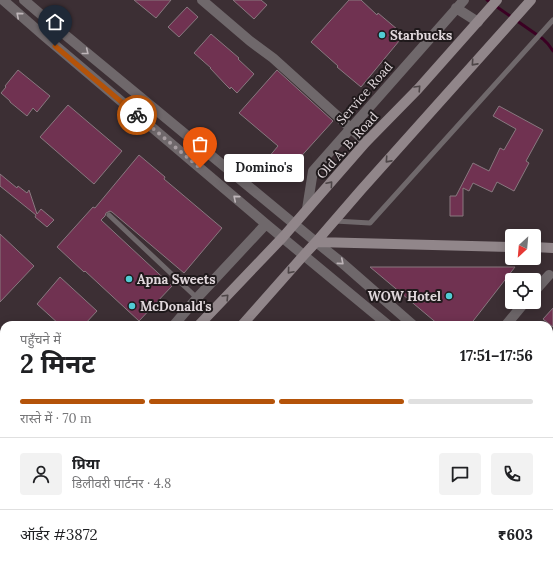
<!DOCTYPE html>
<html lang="hi">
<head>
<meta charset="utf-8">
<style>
	:root { --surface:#fff; --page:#f2f2f2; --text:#202124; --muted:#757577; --line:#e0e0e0; --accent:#b45309 }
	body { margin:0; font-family:Lora,"Noto Sans Devanagari",serif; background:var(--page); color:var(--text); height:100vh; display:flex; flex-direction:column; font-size:15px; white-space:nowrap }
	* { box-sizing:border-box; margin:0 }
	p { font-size:13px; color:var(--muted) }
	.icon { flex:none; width:22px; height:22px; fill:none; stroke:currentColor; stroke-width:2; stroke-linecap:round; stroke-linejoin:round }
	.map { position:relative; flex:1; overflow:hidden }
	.sheet { position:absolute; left:0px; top:321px; width:553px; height:248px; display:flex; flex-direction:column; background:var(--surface); border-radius:12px 12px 0 0; box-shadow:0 2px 10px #0003 }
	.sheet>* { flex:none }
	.needle { width:26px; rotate:206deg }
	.fabs { position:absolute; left:505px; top:229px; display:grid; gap:8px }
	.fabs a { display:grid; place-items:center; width:36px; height:36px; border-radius:4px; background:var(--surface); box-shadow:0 2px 10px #0003; font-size:20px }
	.pin { position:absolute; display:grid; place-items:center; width:34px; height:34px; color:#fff; margin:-41px -17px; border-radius:50% 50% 50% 0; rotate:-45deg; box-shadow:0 0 4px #0007 }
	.pin .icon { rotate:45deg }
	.courier { position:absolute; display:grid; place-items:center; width:40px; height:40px; margin:-20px; border:3px solid #b45309; border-radius:50%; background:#fff; color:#222; box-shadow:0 1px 5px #0007 }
	.bubble { position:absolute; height:28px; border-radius:4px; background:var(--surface); box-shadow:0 2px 10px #0003; font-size:13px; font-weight:700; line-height:28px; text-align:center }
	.overview em { font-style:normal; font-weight:700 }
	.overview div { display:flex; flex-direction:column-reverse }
	.overview { display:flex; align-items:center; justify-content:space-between; height:68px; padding:0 20px }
	h1 { font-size:26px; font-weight:700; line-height:30px }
	.bar { display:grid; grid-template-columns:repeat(4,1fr); gap:6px 4px; align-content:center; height:48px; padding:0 20px }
	.bar i { height:5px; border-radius:3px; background:var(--line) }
	.bar .selected { background:var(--accent) }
	.bar p { grid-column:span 4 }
	.line { display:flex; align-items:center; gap:10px; padding:0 20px; border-top:1px solid var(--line) }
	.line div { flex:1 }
	.round { display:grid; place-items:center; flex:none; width:42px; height:42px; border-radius:4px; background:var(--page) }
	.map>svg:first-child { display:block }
	.green { fill:#6d4256 }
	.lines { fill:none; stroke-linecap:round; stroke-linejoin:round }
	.stream { stroke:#3b0023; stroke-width:3 }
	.building { fill:#703251; stroke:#88787f }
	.service { stroke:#6f686b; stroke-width:5 }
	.minor { stroke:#6f686b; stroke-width:10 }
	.tertiary { stroke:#6f686b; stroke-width:10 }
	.secondary { stroke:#91868a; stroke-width:10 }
	.primary { stroke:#ab9da2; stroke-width:10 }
	.oneway { stroke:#bfb6ba }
	.oneway2 { stroke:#4d4547 }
	.done { stroke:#a79da1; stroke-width:4; stroke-dasharray:0 7.2 }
	.route { stroke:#b45309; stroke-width:5 }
	.poi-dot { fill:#51ccd4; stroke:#1f191b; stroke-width:1.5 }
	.labels { text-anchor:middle; stroke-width:4; stroke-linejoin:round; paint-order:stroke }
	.poi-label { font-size:13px; font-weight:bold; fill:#e1d8dc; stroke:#1f191b; text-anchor:start }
	.street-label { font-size:13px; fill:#e1d8dc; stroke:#1f191b }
</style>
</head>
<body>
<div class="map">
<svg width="553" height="569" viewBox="0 0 553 569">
	<rect width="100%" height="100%" fill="#3c2f34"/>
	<path class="green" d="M553,537V569H483L487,565H549V541Z"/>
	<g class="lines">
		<path class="stream" d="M487,0L543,39L548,44L553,51"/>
	</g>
	<path class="building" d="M134,0H171L156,18Z
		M233,0H261L267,5L254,19Z
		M349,0H361L377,15L378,13L404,35L361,87L337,67L338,66L311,42Z
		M187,7L198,17L179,37L168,27Z
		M211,34L239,58L238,59L254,74L237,93L231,87L230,89L226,85L210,68H211L194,53Z
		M18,70L50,96L37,112L33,108L27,116L10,102V101L1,93L6,87L5,86Z
		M277,70L333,121L296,162L291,157L283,168L279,172L274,173L263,164L278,146L239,113Z
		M68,105L122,151L94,184L40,137Z
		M499,106L543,130L526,161L529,163L514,191L497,182L492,192L473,183L469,191L463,188V216H450V196H456L473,163L489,171L500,148L504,150L516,129L493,116Z
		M139,155L165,177L164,179L222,228L184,273L112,212L110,211L106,213L105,216L101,220L172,286L139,321L85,271L84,272L57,247L93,207L95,208Z
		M0,174L17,188L18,186L27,193L29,190L37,214L41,209L54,220L47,227L35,217L36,215L0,186Z
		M0,234L34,266L0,302Z
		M370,267H515L470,325H439Z
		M60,277L97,311L84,325H60L37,304Z
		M553,308V327L543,319Z"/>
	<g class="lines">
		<path class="service" d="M109,215L197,298
			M335,221L370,223L553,20
			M549,516L553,513
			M251,565C259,567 269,567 276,565
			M382,569L386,565"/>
		<path class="minor" d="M202,0L250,41L273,58L366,142
			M534,292L549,275
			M506,325L525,302
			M190,565L195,569"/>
		<path class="tertiary" d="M3,0L43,35L266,224L388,325
			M24,0L52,24L316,242L341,262L413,325
			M456,8L478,22
			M307,209L313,171L464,0
			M174,325L197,298L266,224
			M0,400L4,404
			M549,440L553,444
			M549,458L553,461"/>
		<path class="secondary" d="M316,242L512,247
			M534,247L553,248
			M199,325L283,237L366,142L418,89L497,0
			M242,325L304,255L316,242L361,190L531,0
			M0,439H4
			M0,476L4,472
			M0,568L2,569
			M92,569L97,565"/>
		<path class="primary" d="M0,449L4,452
			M0,503L4,507
			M70,565L74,569
			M136,565L140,569"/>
	</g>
	<defs><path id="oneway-chevron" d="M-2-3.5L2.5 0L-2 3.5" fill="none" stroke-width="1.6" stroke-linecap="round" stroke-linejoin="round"/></defs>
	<g class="oneway">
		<use href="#oneway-chevron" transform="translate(19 15) rotate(-139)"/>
		<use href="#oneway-chevron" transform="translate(86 52) rotate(39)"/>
		<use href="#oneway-chevron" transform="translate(236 198) rotate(-140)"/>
		<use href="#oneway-chevron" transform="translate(341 262) rotate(40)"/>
	</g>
	<g class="oneway2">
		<use href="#oneway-chevron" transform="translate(474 63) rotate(132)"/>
		<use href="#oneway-chevron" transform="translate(418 88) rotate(-47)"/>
		<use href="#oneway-chevron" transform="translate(388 160) rotate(132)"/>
		<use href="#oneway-chevron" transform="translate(330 184) rotate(-49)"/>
		<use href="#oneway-chevron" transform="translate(290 271) rotate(131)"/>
		<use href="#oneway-chevron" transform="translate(226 297) rotate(-46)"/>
	</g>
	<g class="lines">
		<path class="done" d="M137,115L200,168"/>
		<path class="route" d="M55,46L137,115"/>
	</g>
	<g class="poi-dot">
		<circle cx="382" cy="35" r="4"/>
		<circle cx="129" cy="279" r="4"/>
		<circle cx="449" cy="296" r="4"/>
		<circle cx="132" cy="306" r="4"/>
	</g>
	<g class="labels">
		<g class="poi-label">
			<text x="390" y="40">Starbucks</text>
			<text x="137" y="284">Apna Sweets</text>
			<text x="441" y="301" text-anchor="end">WOW Hotel</text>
			<text x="140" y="311">McDonald's</text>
		</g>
		<g class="street-label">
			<text transform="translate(364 93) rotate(-49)" y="5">Service Road</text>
			<text transform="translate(347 145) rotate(-48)" y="5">Old A. B. Road</text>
		</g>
	</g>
</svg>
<div class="fabs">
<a><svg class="needle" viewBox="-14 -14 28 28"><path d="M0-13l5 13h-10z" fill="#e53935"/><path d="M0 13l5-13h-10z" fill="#757577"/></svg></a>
<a><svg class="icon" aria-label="locate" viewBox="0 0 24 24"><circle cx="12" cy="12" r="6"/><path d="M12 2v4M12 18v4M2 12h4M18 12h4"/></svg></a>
</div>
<div class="pin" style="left:200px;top:168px;background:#ea580c"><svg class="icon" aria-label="bag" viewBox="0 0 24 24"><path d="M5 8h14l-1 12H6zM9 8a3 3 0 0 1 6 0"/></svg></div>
<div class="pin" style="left:55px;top:46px;background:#1f2937"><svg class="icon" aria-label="home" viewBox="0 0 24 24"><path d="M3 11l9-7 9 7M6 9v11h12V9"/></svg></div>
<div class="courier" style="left:137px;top:115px"><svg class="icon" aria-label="bike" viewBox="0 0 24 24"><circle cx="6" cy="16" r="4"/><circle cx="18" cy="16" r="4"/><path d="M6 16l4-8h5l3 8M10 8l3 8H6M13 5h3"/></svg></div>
<div class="bubble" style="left:224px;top:154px;width:80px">Domino's</div>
<section class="sheet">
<div class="overview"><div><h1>2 मिनट</h1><p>पहुँचने में</p></div><em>17:51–17:56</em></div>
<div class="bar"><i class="selected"></i><i class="selected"></i><i class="selected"></i><i></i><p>रास्ते में · 70 m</p></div>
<div class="line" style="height:72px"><a class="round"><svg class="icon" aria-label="person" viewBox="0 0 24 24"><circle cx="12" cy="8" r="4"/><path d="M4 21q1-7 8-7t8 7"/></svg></a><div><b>प्रिया</b><p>डिलीवरी पार्टनर · 4.8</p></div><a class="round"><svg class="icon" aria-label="chat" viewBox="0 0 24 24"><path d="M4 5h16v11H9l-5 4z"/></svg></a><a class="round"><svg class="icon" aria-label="phone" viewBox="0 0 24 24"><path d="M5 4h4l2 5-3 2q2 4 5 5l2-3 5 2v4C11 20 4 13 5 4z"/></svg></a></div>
<div class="line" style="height:52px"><div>ऑर्डर #3872</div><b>₹603</b></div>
</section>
</div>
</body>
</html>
